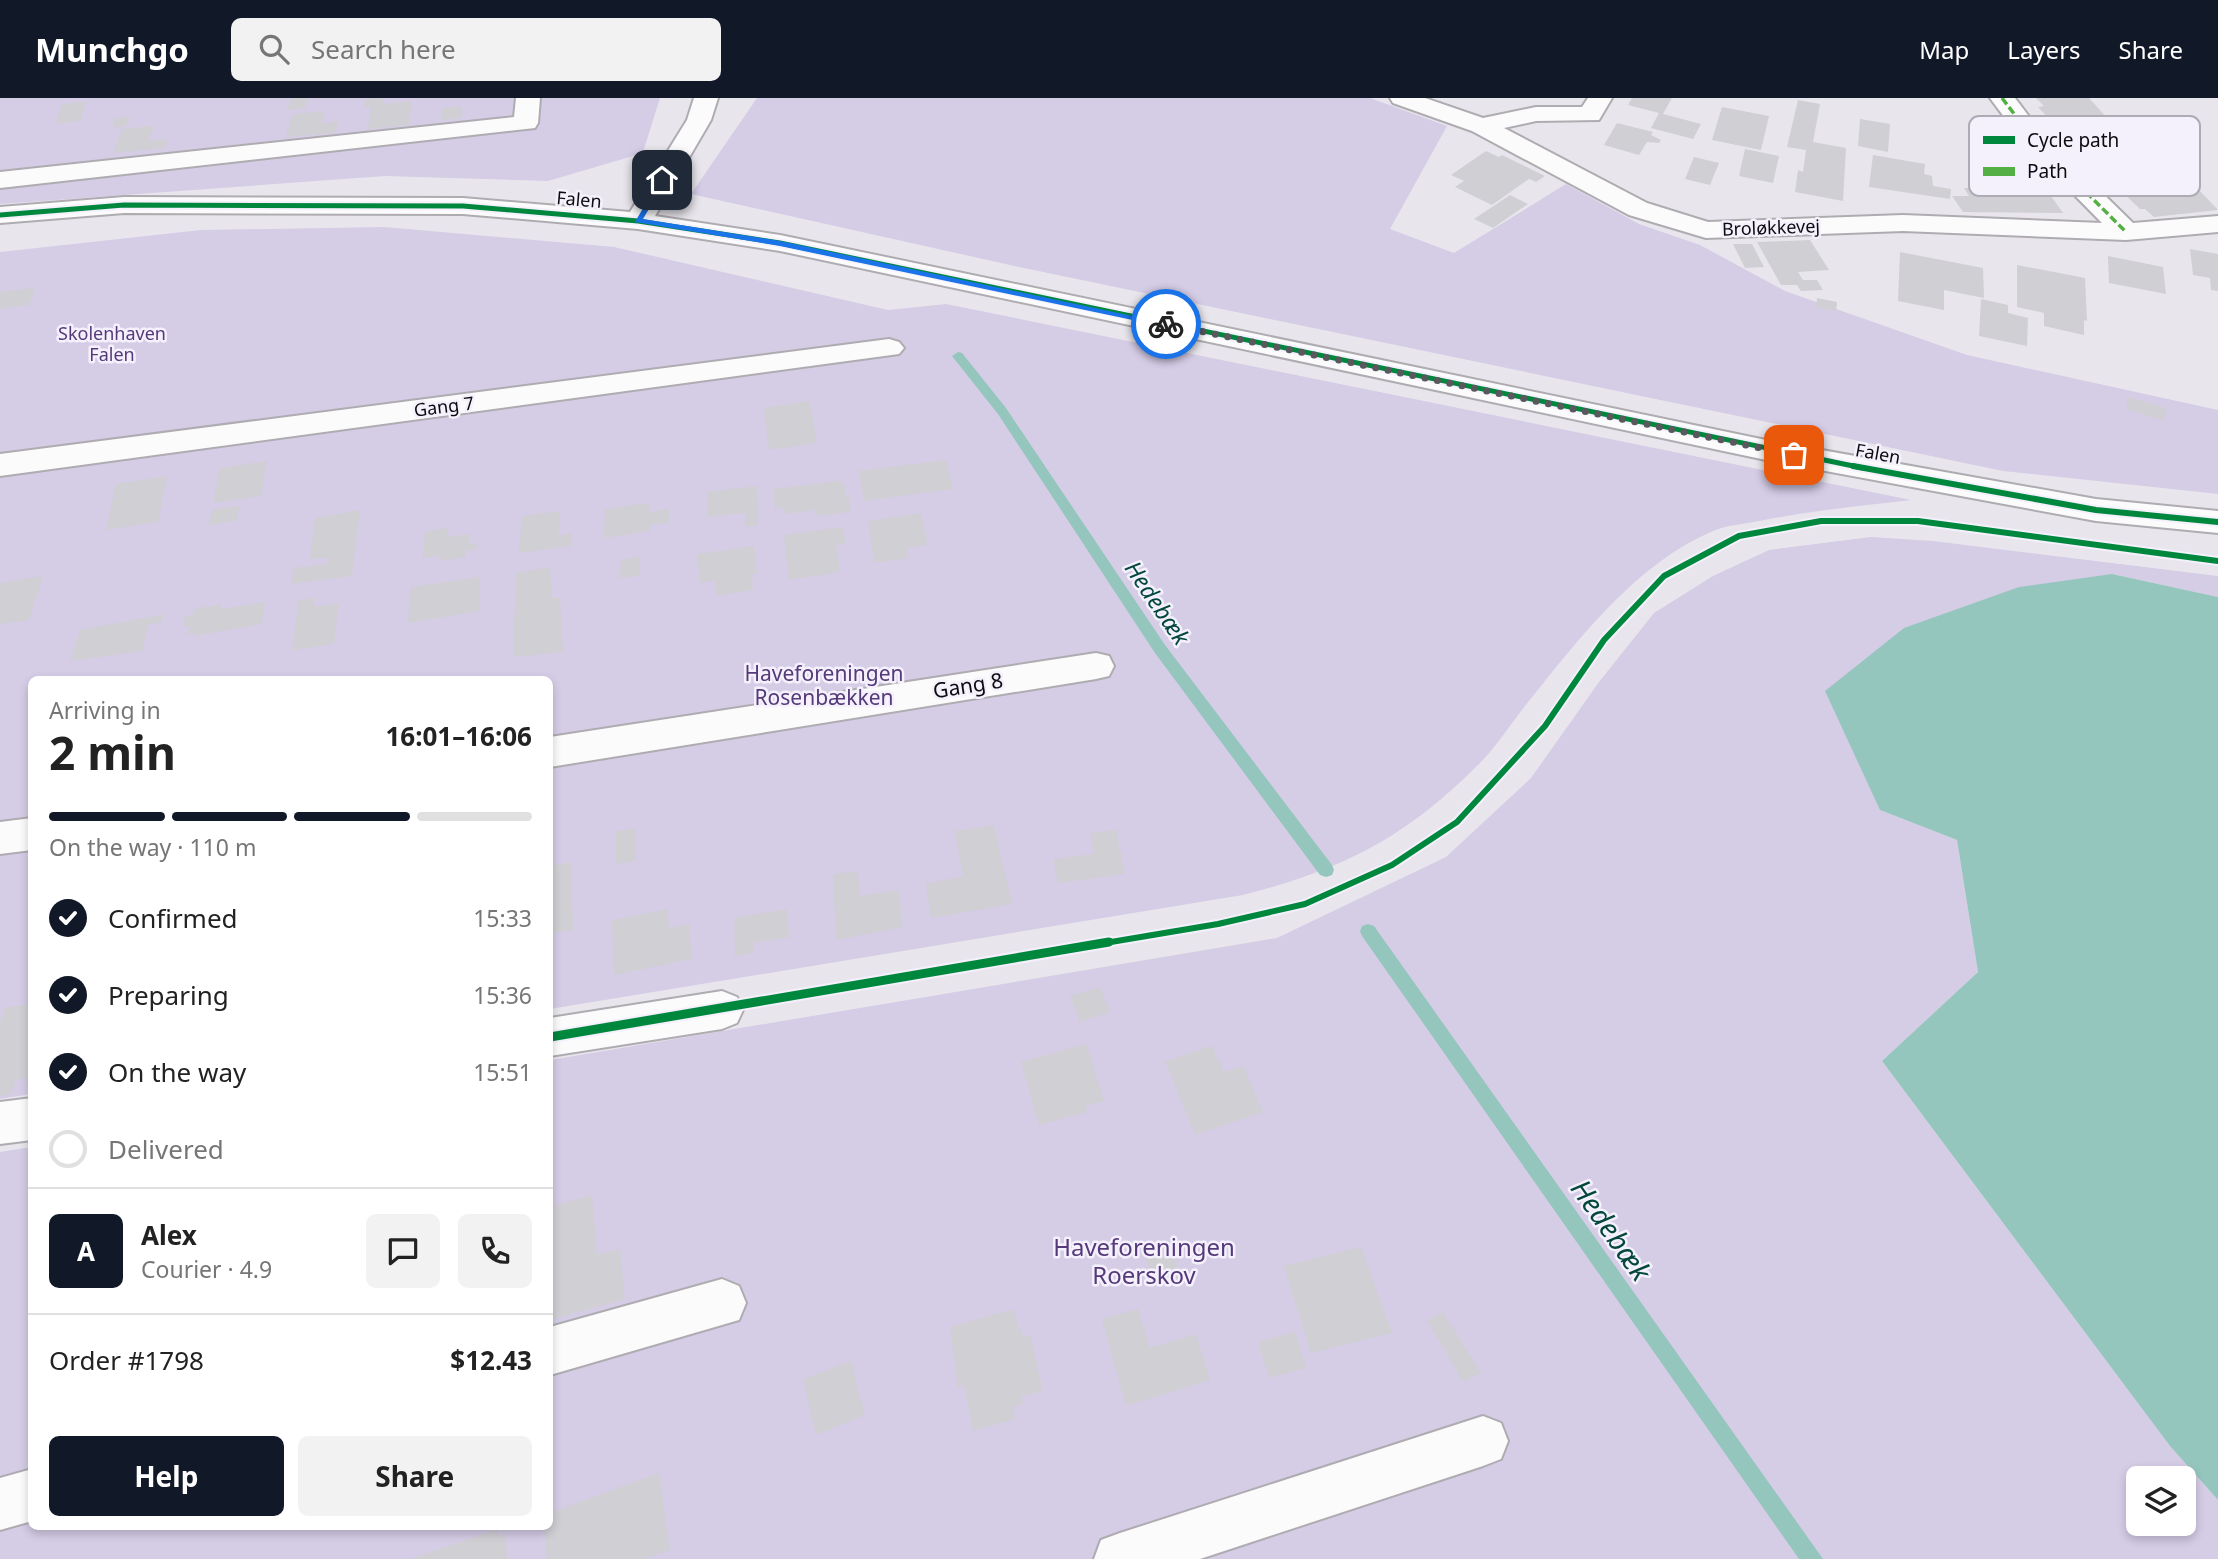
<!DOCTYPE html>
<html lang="en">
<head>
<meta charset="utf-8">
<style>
	:root { --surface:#fff; --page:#f2f2f2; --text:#222; --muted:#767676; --line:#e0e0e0; --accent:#111827 }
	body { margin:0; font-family:"Noto Sans",sans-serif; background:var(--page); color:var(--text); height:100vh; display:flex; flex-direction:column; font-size:26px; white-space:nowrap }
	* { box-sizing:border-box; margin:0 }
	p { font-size:23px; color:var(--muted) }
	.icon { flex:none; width:38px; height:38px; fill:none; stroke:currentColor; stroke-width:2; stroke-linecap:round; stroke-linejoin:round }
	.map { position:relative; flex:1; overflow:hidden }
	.sheet { position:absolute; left:28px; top:578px; width:525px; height:854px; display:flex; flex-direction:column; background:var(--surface); border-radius:10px; box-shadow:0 4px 10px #0003 }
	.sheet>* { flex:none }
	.tools { position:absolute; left:2126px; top:1368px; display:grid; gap:14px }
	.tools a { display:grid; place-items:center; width:70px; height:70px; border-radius:10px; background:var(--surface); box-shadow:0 4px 10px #0003; font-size:35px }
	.pin { position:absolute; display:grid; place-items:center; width:60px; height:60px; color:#fff; margin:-30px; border-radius:14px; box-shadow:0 4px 10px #0006 }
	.courier { position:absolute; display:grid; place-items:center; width:70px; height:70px; margin:-35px; border:5px solid #1a73e8; border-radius:50%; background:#fff; color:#222; box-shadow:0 2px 9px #0007 }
	.summary em { font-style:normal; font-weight:700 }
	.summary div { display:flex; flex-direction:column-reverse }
	.summary { display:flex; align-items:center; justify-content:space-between; height:119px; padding:0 21px }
	h1 { font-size:46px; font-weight:700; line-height:52px }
	.bar { display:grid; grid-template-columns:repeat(4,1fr); gap:10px 7px; align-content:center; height:84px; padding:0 21px }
	.bar i { height:9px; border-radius:5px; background:var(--line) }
	.bar .selected { background:var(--accent) }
	.bar p { grid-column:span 4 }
	.line { display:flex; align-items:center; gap:18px; padding:0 21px; border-top:2px solid var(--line) }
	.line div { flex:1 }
	.round { display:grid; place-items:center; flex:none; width:74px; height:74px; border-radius:10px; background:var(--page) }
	ol { padding:0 21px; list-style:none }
	li { display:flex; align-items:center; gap:21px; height:77px }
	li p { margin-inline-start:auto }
	li .icon { padding:7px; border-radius:50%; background:var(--accent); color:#fff; stroke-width:4 }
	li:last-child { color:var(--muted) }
	li i { width:38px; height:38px; border:4px solid var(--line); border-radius:50% }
	.button { display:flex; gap:14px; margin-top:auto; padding:14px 21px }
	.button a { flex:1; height:80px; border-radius:10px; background:var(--accent); color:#fff; font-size:28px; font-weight:700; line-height:80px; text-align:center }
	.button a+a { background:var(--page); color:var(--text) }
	header { display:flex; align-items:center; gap:42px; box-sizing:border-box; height:98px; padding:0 35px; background:var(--accent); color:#fff }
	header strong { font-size:33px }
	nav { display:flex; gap:38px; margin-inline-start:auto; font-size:24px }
	.search { width:490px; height:63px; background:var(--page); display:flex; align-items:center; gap:18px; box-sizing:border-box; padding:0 24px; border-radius:10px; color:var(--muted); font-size:26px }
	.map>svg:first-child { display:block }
	.green { fill:#d5cce6; fill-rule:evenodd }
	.water { fill:#95c6bd }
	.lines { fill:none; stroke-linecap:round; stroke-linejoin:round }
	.stream { fill:#95c6bd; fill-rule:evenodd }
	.building { fill:#d0cfd4 }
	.minor-casing { stroke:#aeacb1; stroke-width:4 }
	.minor { fill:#fcfbfc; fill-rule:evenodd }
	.quiet { stroke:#54b044; stroke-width:3.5; stroke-dasharray:8 3.5; stroke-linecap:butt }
	.cycleway-far2-casing { stroke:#f4f0fc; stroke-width:9 }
	.cycleway-far1-casing { stroke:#f4f0fc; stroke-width:10 }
	.cycleway-casing { stroke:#f4f0fc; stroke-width:13 }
	.cycleway-far2 { stroke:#00873e; stroke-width:5 }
	.cycleway-far1 { stroke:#00873e; stroke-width:6 }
	.cycleway { stroke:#00873e; stroke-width:9 }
	.route { fill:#1a73e8 }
	.done { stroke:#59585c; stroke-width:7; stroke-dasharray:0 12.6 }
	.labels { text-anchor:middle; stroke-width:5; stroke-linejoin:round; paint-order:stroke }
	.far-street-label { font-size:18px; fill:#0c0b0f; stroke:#f4f0fc }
	.far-park-label { font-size:18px; fill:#553a7a; stroke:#f4f0fc }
	.park-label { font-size:21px; fill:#553a7a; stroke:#f4f0fc }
	.street-label { font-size:21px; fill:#0c0b0f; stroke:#f4f0fc }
	.water-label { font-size:23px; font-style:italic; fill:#04473d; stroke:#f4f0fc }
	.near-park-label { font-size:24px; fill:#553a7a; stroke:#f4f0fc }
	.near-water-label { font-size:28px; font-style:italic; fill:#04473d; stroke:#f4f0fc }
	.key { fill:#f4f0fc; stroke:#aeabb5; stroke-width:2 }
	.key-label { font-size:19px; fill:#0c0b0f }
</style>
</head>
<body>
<header>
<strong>Munchgo</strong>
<div class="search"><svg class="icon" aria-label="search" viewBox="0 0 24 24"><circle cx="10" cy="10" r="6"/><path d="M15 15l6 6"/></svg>Search here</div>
<nav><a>Map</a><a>Layers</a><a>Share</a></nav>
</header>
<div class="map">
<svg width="2218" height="1461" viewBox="0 0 2218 1461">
	<rect width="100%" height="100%" fill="#e8e6ec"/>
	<path class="green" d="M0,0H660L644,51L633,58L548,83L385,78L0,106Z
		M757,0H1370L1447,28L1390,131L1454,155L1566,86L1639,126L1700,147L1785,193L1967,257L2218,312V396L2003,373L1019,169L691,96Z
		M384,129L614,149L888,212L946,206L1911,402C1860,408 1809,413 1759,423C1744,426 1727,427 1713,433C1635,466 1577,543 1525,608C1510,627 1496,649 1479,666C1405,740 1344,771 1243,797L550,911V581H32L31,996L0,1001V154L201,132Z
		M1871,439L1933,443L2218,478V499L2112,476L1880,712L1957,742L1978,874L1882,963L2170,1348L2218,1402V1461H0V1054L31,1049L32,1428H550V962L1277,840L1446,759L1531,680L1599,584L1654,515L1713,478L1769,452ZM2138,1381H2184V1426H2138Z"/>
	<path class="water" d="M2112,476L2218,499V1402L2170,1348L1882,963L1978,874L1957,742L1880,712L1825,593L1904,530L2019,489Z"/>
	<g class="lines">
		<path class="stream" d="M958,254L962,255L1006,310L1165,547L1332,767L1334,772L1332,777L1326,779L1320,777L1155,555L998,316L952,258Z
			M1368,826L1374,828L1823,1461H1799L1362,838L1360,833L1362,828Z"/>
	</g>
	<path class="building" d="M291,0H308L305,10L287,12Z
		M383,0V6L412,3L409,27L368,31L371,9H364L365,1Z
		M1632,0H1672L1663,16L1701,26L1693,41L1651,30L1659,15L1628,7Z
		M2036,0H2089L2138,54L2149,53L2164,66L2162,69L2171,71L2182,82L2171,83L2184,95L2200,93L2218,112L2154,119L2145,111H2140L2092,66H2097L2088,58L2103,56L2096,48L2076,49L2038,9L2044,8Z
		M1798,2L1820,6L1813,44L1846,50L1843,103L1795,94L1798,72L1803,74L1806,52L1787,49Z
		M86,3L81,23L56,26L62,6Z
		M462,8L461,20L441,22L442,10Z
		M1722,9L1769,18L1761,52L1712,42Z
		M325,13L322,25L339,23L335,35L286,39L293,16Z
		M130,18L126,28L112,29L115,20Z
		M1860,21L1890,26L1888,54L1858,48Z
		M1617,25L1653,34L1651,37L1661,42L1659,45L1647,44L1639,57L1604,47Z
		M154,28L148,43L168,41L165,50L113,55L122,31Z
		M1745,51L1779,58L1773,85L1739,78Z
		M1486,53L1499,59L1502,57L1545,78L1536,84L1529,81L1492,107L1455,89L1464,83L1451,77Z
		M1873,57L1925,66L1924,76L1932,78L1933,88L1951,91L1950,101L1869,89Z
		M1694,59L1719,65L1710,87L1685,81Z
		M2006,73H2038L2052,91H2046L2063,115L1963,114L1952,98H1969L1964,90L2018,89Z
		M1510,97L1528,106L1493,130L1474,121Z
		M1810,142L1829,172L1798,174L1803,182H1817L1823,192L1801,193L1797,187H1781L1757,144Z
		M1733,146H1752L1764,169L1745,170Z
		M2190,151L2218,156V193L2211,192L2210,180L2193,177Z
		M1900,154L1983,170L1984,200L1944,192V212L1898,203Z
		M2108,158L2163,169L2166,196L2109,185Z
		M2017,167L2085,180L2087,223L2084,222V237L2044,228V215L2017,209Z
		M36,190L29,207L0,211V194Z
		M1817,200L1837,204L1836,213L1816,209Z
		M1981,201L2008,207V215L2028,220L2027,248L1979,238Z
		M2128,299L2166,310L2164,323L2126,311Z
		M810,303L817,345L769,352L764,310Z
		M946,362L953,391L864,403L859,373Z
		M267,363L261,398L213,405L220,370Z
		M167,378L158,424L106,432L116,386Z
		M839,383L844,386L846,400L849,399L851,414L817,418L816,412L785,416L784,410L775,411L773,391Z
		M757,388L758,427L745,429V415L707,419V394Z
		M650,405V414L669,411V425L650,427V433L604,440L605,411Z
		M240,408L236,423L208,427L213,411Z
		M360,412L352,478L291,486L293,470L328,466L329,459L310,461L315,420Z
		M560,413L559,438L572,435L571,448L519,455L522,418Z
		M921,415L927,447L906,450L908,460L874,465L868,423Z
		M843,429L846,446L836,447L840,474L789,482L784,437Z
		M448,430V439L469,436V446L477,445V451L466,453L465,459L439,463V458L423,460L425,434Z
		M754,448L757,476L752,477L753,492L717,498L715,483L700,485L697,456Z
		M640,459L639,478L620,480L621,461Z
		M550,469L552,500L560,499L563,554L513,559L516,475Z
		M43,478L29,522L0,526V485Z
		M479,479L480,513L408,525L411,489Z
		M315,500L314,509L339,505L334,546L292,552L299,502Z
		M265,504L262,526L194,538L195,535L187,536L190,528L183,529L185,518H192L194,511L222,506L221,511Z
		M164,516L162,524L148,527L142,553L70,563L80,532Z
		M994,727L1012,806L931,820L926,786L963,778L955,733Z
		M636,730V763L616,766V733Z
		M1116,732L1125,776L1058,785L1053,761L1094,756L1090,735Z
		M571,764L573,832L550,836V768Z
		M858,773L860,798L899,792L902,829L836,842L833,776Z
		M667,811L669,830L689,826L692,861L614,877L612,822Z
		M786,811L789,839L753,845L754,855L735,858L734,820Z
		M1100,889L1110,914L1080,924L1070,898Z
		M32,906V979L15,982L11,996L0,998V925L5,910Z
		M1086,946L1104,1003L1086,1008L1087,1014L1039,1027L1021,964Z
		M1212,948L1224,974L1243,968L1263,1014L1195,1037L1165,963Z
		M592,1097L597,1157L620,1151L625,1201L550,1222V1109Z
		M1168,1143L1182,1180L1157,1189L1142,1151Z
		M1361,1149L1392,1235L1311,1255L1284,1168Z
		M1013,1211L1023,1239L1030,1237L1043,1293L1022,1298L1023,1306L1013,1309L1015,1321L973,1333L964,1287L958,1290L950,1229Z
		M1138,1211L1150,1250L1196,1236L1210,1282L1126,1308L1102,1221Z
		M1443,1214L1481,1275L1463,1284L1427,1222Z
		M1295,1234L1306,1270L1269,1280L1258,1244Z
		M851,1263L865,1317L816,1337L803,1281Z
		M659,1375L670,1452L645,1461H547L544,1428H550V1415Z
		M498,1431V1438L506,1436L507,1461H410Z"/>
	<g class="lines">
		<g class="minor-casing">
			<path id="minor" d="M516,0H540L538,25L535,30L0,90V74L514,19Z
				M694,0H718L711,22L655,118L780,137L1766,342L2096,401L2218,413V435L2096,423L1766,362L780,153L638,131L463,116L124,115L0,125V109L124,99L463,100L630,114L687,22Z
				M1390,0H1425L1483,20L1536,9H1582L1588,0H1612L1599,22L1536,23L1504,30L1647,105L1708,124L1903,117L2102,125L2025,47L1990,0H2015L2043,37L2133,125L2218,118V134L2126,142L1903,133L1706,140L1629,117L1472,33L1393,5Z
				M889,241L899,244L904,250L899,256L0,378V356Z
				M1096,555L1109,558L1114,568L1109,578L1096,581L550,669V639Z
				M32,720V752L0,756V724Z
				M722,893L737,899L743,912L737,925L722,931L550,958V920Z
				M32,1000V1042L0,1046V1004Z
				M722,1181L739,1188L746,1205L739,1222L550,1277V1229Z
				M1483,1318L1501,1325L1508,1343L1501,1361L1483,1368L1200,1461H1094L1101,1442L1120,1435Z
				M32,1371V1423L0,1432V1380Z"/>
		</g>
		<use href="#minor" class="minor"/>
		<path class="quiet" d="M2002,0L2034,42L2126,134"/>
		<g class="cycleway-far2-casing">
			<path id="cycleway-far2" d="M0,117L124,107L463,108L638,123L780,145L1863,370"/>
		</g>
		<g class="cycleway-far1-casing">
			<path id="cycleway-far1" d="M1853,368L2096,412L2218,424
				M1099,846L1218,826L1305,806L1392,767L1457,724L1545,628L1604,542L1664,478L1739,438L1821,423H1918L2218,463"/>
		</g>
		<g class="cycleway-casing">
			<path id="cycleway" d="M550,939L1109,844"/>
		</g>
		<use href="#cycleway-far2" class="cycleway-far2"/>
		<use href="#cycleway-far1" class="cycleway-far1"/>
		<use href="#cycleway" class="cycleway"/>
	</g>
	<path class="route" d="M660,81L666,82L643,121L780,143L1170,226L1166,229L780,148L635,124Z"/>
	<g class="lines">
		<path class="done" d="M1166,226L1794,357"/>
	</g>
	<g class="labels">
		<g class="far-street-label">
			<text transform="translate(579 102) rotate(5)" y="6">Falen</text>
			<text transform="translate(1771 130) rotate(-2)" y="6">Broløkkevej</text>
			<text transform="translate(444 309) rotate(-7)" y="6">Gang 7</text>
			<text transform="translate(1878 356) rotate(10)" y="6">Falen</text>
		</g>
		<g class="far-park-label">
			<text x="112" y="242">Skolenhaven<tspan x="112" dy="21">Falen</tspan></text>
		</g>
		<g class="park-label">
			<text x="824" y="583">Haveforeningen<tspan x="824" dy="24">Rosenbækken</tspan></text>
		</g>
		<g class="street-label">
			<text transform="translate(968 588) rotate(-9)" y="7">Gang 8</text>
		</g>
		<g class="water-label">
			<text transform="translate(1157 505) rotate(56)" y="8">Hedebæk</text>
		</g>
		<g class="near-park-label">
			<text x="1144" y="1158">Haveforeningen<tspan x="1144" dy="28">Roerskov</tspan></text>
		</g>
		<g class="near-water-label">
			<text transform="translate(1611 1132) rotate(55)" y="10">Hedebæk</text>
		</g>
	</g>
	<rect x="1969" y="18" width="231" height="80" rx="10" class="key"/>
	<rect x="1983" y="38" width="32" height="8" fill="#00873e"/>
	<rect x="1983" y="69" width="32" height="9" fill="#54b044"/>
	<g class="key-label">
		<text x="2027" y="49">Cycle path</text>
		<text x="2027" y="80">Path</text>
	</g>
</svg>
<div class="tools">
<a><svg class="icon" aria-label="layers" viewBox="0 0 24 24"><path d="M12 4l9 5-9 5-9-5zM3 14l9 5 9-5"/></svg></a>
</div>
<div class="pin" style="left:1794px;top:357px;background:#ea580c"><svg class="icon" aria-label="bag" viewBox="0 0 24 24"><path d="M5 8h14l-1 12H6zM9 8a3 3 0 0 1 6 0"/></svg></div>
<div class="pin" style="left:662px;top:82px;background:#1f2937"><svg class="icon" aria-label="home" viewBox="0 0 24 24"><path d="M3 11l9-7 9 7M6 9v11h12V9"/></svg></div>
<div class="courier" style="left:1166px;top:226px"><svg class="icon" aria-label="bike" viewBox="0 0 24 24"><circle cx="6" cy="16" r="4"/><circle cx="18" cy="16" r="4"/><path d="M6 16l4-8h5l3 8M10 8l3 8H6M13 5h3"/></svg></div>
<section class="sheet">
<div class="summary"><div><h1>2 min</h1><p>Arriving in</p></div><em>16:01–16:06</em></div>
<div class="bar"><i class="selected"></i><i class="selected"></i><i class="selected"></i><i></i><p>On the way · 110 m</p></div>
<ol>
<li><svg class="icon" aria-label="check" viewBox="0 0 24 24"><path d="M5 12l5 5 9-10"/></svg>Confirmed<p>15:33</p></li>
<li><svg class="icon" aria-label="check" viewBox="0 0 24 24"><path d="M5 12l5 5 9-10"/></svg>Preparing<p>15:36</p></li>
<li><svg class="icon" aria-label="check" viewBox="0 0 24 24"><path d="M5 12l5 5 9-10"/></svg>On the way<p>15:51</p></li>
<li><i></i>Delivered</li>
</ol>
<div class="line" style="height:126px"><b class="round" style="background:var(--accent);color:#fff">A</b><div><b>Alex</b><p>Courier · 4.9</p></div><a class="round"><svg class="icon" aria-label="chat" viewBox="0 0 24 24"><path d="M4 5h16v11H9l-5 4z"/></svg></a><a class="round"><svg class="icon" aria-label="phone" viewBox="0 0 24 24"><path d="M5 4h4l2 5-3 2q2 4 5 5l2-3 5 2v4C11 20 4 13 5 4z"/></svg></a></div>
<div class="line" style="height:91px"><div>Order #1798</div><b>$12.43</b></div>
<div class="button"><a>Help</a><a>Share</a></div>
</section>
</div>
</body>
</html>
